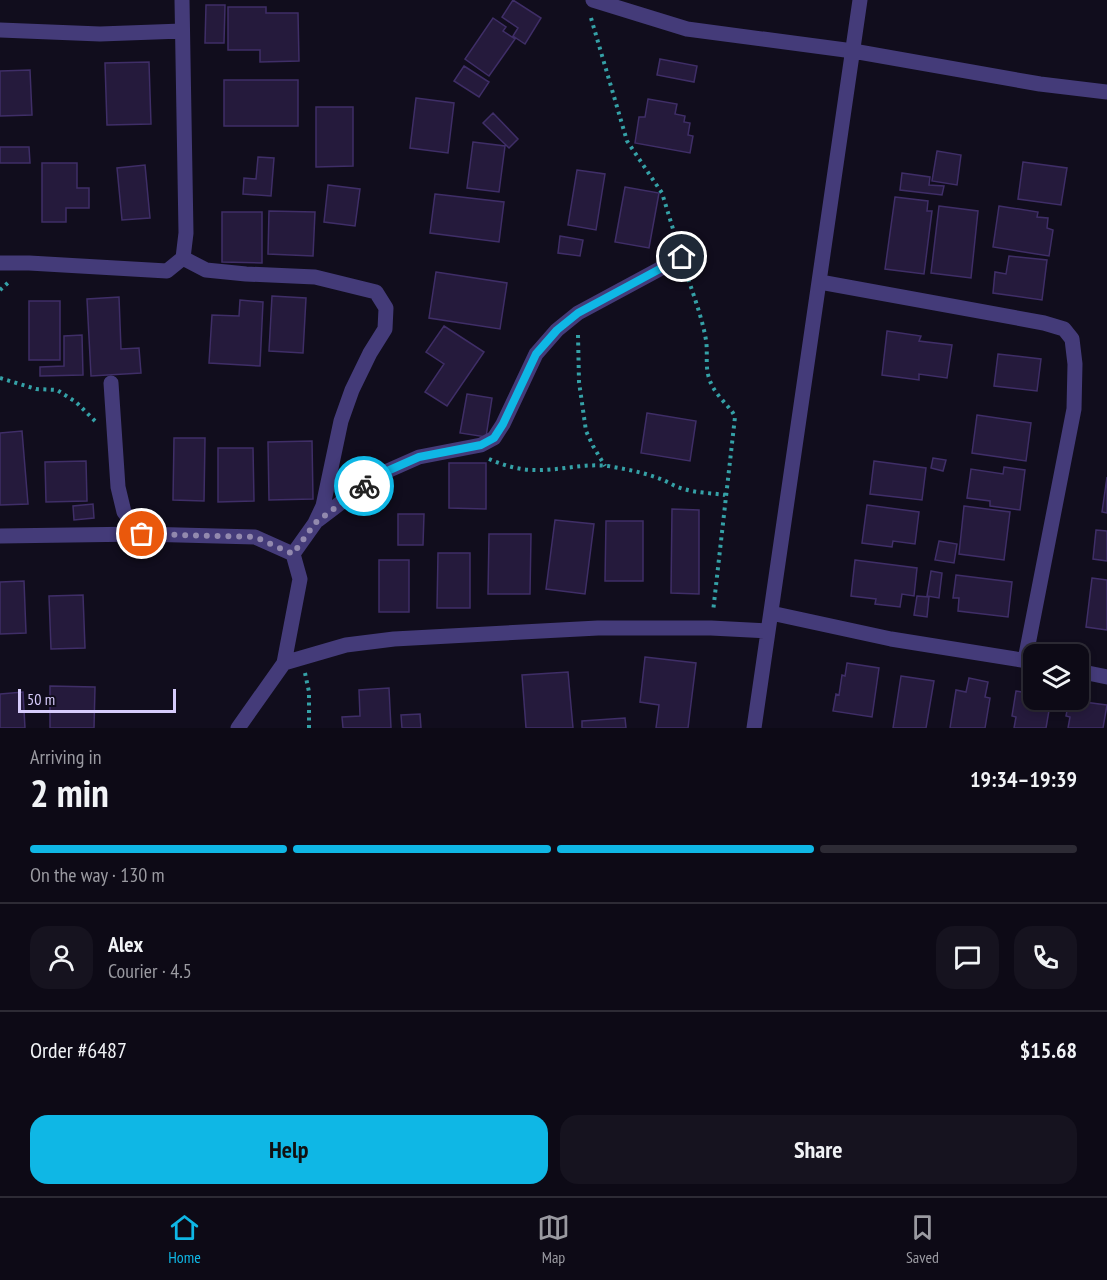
<!DOCTYPE html>
<html lang="en">
<head>
<meta charset="utf-8">
<style>
	:root { --surface:#0d0a16; --page:#16131f; --text:#f1f3f6; --muted:#9a9aa1; --line:#2d2b35; --accent:#0fb7e5 }
	body { margin:0; font-family:"PT Sans Narrow",sans-serif; background:var(--page); color:var(--text); height:100vh; display:flex; flex-direction:column; font-size:22px; white-space:nowrap }
	* { box-sizing:border-box; margin:0 }
	p { font-size:20px; color:var(--muted) }
	.icon { flex:none; width:33px; height:33px; fill:none; stroke:currentColor; stroke-width:2; stroke-linecap:round; stroke-linejoin:round }
	.map { position:relative; height:728px; overflow:hidden }
	.side { display:flex; flex-direction:column; background:var(--surface); flex:1 }
	.side>* { flex:none }
	.controls { position:absolute; left:1023px; top:644px; display:grid; gap:12px }
	.controls a { display:grid; place-items:center; width:66px; height:66px; border-radius:12px; background:var(--surface); box-shadow:0 3px 9px #0003,0 0 0 2px var(--line); font-size:30px }
	.scale { position:absolute; left:18px; bottom:15px; width:158px; box-sizing:border-box; padding-left:6px; border:3px solid #d7ccfc; border-top:0; font-size:16px; line-height:21px; white-space:nowrap; color:#d7ccfc; -webkit-text-stroke:4px #110d1d; paint-order:stroke }
	.pin { position:absolute; display:grid; place-items:center; width:51px; height:51px; color:#fff; margin:-26px; border:3px solid #fff; border-radius:50%; box-shadow:0 2px 6px #0007 }
	.courier { position:absolute; display:grid; place-items:center; width:60px; height:60px; margin:-30px; border:4px solid #0fb7e5; border-radius:50%; background:#fff; color:#222; box-shadow:0 2px 8px #0007 }
	.head em { font-style:normal; font-weight:700 }
	.head div { display:flex; flex-direction:column-reverse }
	.head { display:flex; align-items:center; justify-content:space-between; height:102px; padding:0 30px }
	h1 { font-size:39px; font-weight:700; line-height:45px }
	.bar { display:grid; grid-template-columns:repeat(4,1fr); gap:9px 6px; align-content:center; height:72px; padding:0 30px }
	.bar i { height:8px; border-radius:4px; background:var(--line) }
	.bar .on { background:var(--accent) }
	.bar p { grid-column:span 4 }
	.line { display:flex; align-items:center; gap:15px; padding:0 30px; border-top:2px solid var(--line) }
	.line div { flex:1 }
	.round { display:grid; place-items:center; flex:none; width:63px; height:63px; border-radius:18px; background:var(--page) }
	.cta { display:flex; gap:12px; margin-top:auto; padding:12px 30px }
	.cta a { flex:1; height:69px; border-radius:18px; background:var(--accent); color:#111; font-size:24px; font-weight:700; line-height:69px; text-align:center }
	.cta a+a { background:var(--page); color:var(--text) }
	.tab-bar { display:flex; justify-content:space-around; align-items:center; height:84px; border-top:2px solid var(--line); background:var(--surface); font-size:16px; color:var(--muted) }
	.tab-bar a { display:grid; justify-items:center; gap:3px }
	.tab-bar .on { color:var(--accent) }
	.map>svg:first-child { display:block }
	.building { fill:#251a3c; stroke:#3f2e67; stroke-width:1.5 }
	.lines { fill:none; stroke-linecap:round; stroke-linejoin:round }
	.path { stroke:#35a1a7; stroke-width:4; stroke-dasharray:3 4.5; stroke-linecap:butt }
	.minor { stroke:#443b79; stroke-width:15 }
	.done { stroke:#9289ae; stroke-width:6; stroke-dasharray:0 10.8 }
	.route { stroke:#0fb7e5; stroke-width:8 }
</style>
</head>
<body>
<div class="map">
<svg width="1107" height="728" viewBox="0 0 1107 728">
	<rect width="100%" height="100%" fill="#110d1d"/>
	<path class="building" d="M513,0L541,18L525,44L513,36L518,28L502,17Z
		M206,5H225L224,43H205Z
		M228,7H266V13H298L299,61L260,62V50H228Z
		M493,18L506,27L503,31L515,39L489,76L465,59Z
		M660,59L697,66L694,82L657,75Z
		M149,62L151,124L107,125L105,63Z
		M464,66L489,82L479,97L454,81Z
		M30,70L32,115L0,116V71Z
		M224,80H298V126H224Z
		M416,98L454,103L448,153L410,148Z
		M648,99L677,104L675,114L685,116L684,122L690,123L688,135L693,136L690,153L635,143L639,117H645Z
		M316,107H353V166L316,167Z
		M493,113L518,139L509,148L483,123Z
		M473,142L505,146L499,192L467,188Z
		M0,147H29L30,163H0Z
		M937,151L961,155L957,185L932,181Z
		M258,157L274,158L271,196L243,194L244,178L256,179Z
		M1023,162L1067,168L1061,205L1018,199Z
		M42,163H77V188H89V208H66V222H42Z
		M145,165L150,218L122,220L117,168Z
		M577,170L605,174L596,230L568,225Z
		M902,173L930,177L929,185L944,186L942,195L900,190Z
		M328,185L360,189L355,226L324,222Z
		M625,187L659,193L649,248L615,242Z
		M435,194L504,202L499,242L430,233Z
		M895,197L928,201L927,211H932L924,274L885,269Z
		M939,206L978,211L971,278L931,273Z
		M999,206L1038,212L1037,217L1048,218L1047,228L1053,230L1049,256L993,247Z
		M269,211L315,212L313,256L268,254Z
		M222,212H262V263L222,262Z
		M560,236L583,240L580,256L558,253Z
		M1009,256L1047,260L1042,300L993,293L995,272L1006,274Z
		M436,272L507,283L500,329L429,318Z
		M272,296L306,298L303,353L269,351Z
		M119,297L121,349L139,348L141,373L91,376L87,299Z
		M240,300L263,302L260,366L209,363L212,315L239,316Z
		M29,301H60V360H29Z
		M444,326L484,352L447,406L425,392L444,364L426,352Z
		M887,331L921,336L919,341L952,345L947,378L919,374V380L882,375Z
		M82,335L83,375L40,376V367L64,366V336Z
		M998,354L1041,359L1037,391L994,386Z
		M467,394L492,398L486,437L460,433Z
		M647,413L696,421L690,461L641,453Z
		M977,415L1031,423L1026,461L972,453Z
		M22,431L28,504L0,505V433Z
		M174,438H205L204,501L173,500Z
		M312,441L313,499L269,500L268,442Z
		M218,448H253L254,501L218,502Z
		M933,458L946,460L943,471L931,468Z
		M86,461L87,501L46,502L45,462Z
		M874,461L926,468L922,500L870,494Z
		M449,463H486V509L449,508Z
		M1004,467L1025,470L1020,510L990,506V501L967,498L971,469L1003,474Z
		M1107,477V513L1102,512Z
		M93,504L94,518L74,520L73,506Z
		M867,505L919,512L915,544L893,541L892,547L862,543Z
		M964,506L1010,512L1004,560L959,554Z
		M672,509L699,510V594L671,593Z
		M398,514H424L423,545H398Z
		M555,520L594,524L585,594L546,589Z
		M606,521H643V581H605Z
		M1096,530L1107,531V561L1093,559Z
		M489,534H531L530,594H488Z
		M939,541L957,544L954,563L935,560Z
		M438,553H470V608H437Z
		M379,560H409V612H379Z
		M855,560L917,568L914,596L902,594L900,607L875,604L876,599L851,596Z
		M931,571L942,573L939,598L927,596Z
		M956,575L1012,582L1008,617L958,611L959,598H953Z
		M1092,578L1107,580V630L1086,627Z
		M24,581L26,633L0,634V582Z
		M83,595L85,648L51,649L49,596Z
		M917,596L929,597L927,617L914,615Z
		M645,657L696,663L688,728H656L659,705L640,702Z
		M847,663L879,668L872,717L833,711L836,694L839,695L842,675L845,676Z
		M568,672L573,728H526L522,675Z
		M901,676L934,681L926,728H893Z
		M969,678L988,682L985,697L990,698L985,728H950L956,690L966,692Z
		M50,686L95,687L94,728H50Z
		M389,688L391,728H343L342,717L360,716L359,690Z
		M1016,691L1034,694V699H1051L1046,728H1014L1016,717L1012,716Z
		M23,692L25,728H0V694Z
		M1069,700L1107,705L1103,728H1068L1070,717L1066,716Z
		M420,714L421,728H402L401,715Z
		M625,718L626,728H582V721Z"/>
	<g class="lines">
		<path class="path" d="M591,18L627,141L662,193L677,242
			M686,272C693,294 702,317 706,340C708,353 705,366 709,378C713,392 725,402 733,413L735,417L713,612
			M0,290L11,280
			M578,335L579,382L586,431L593,446L605,466
			M0,378L36,389L57,390L76,402L95,421
			M489,459C503,465 519,470 534,470C559,471 583,463 608,466C625,469 642,472 658,478C667,481 675,487 684,489C697,493 712,493 725,495
			M305,673L309,692V728"/>
		<path class="minor" d="M593,0L687,29L853,51L1040,84L1107,92
			M0,30L100,34L182,31
			M183,258L206,270L246,274L315,277L376,292L386,308L385,329L370,353L352,390L341,421L323,506L315,523L293,554
			M0,263H29L167,271L183,258L186,233L182,0
			M820,282L1044,323L1064,329L1072,339L1075,364L1074,409L1025,660
			M111,383L118,487L124,512L142,534
			M318,520L376,476L419,457L481,445L494,438L503,424L536,354L557,330L578,313L682,257
			M0,536L142,534L255,537L293,554L300,579L284,663L238,728
			M771,613L891,639L1034,662
			M284,663L346,645L394,639L598,628H711L768,631
			M1078,671L1107,677
			M754,728L860,0"/>
	</g>
	<g class="lines">
		<path class="done" d="M142,534L255,537L293,554L315,523L364,486"/>
		<path class="route" d="M364,486L376,476L419,457L481,445L494,438L503,424L536,354L557,330L578,313L682,257"/>
	</g>
</svg>
<div class="controls">
<a><svg class="icon" aria-label="layers" viewBox="0 0 24 24"><path d="M12 4l9 5-9 5-9-5zM3 14l9 5 9-5"/></svg></a>
</div>
<div class="scale">50 m</div>
<div class="pin" style="left:142px;top:534px;background:#ea580c"><svg class="icon" aria-label="bag" viewBox="0 0 24 24"><path d="M5 8h14l-1 12H6zM9 8a3 3 0 0 1 6 0"/></svg></div>
<div class="pin" style="left:682px;top:257px;background:#1f2937"><svg class="icon" aria-label="home" viewBox="0 0 24 24"><path d="M3 11l9-7 9 7M6 9v11h12V9"/></svg></div>
<div class="courier" style="left:364px;top:486px"><svg class="icon" aria-label="bike" viewBox="0 0 24 24"><circle cx="6" cy="16" r="4"/><circle cx="18" cy="16" r="4"/><path d="M6 16l4-8h5l3 8M10 8l3 8H6M13 5h3"/></svg></div>
</div>
<section class="side">
<div class="head"><div><h1>2 min</h1><p>Arriving in</p></div><em>19:34–19:39</em></div>
<div class="bar"><i class="on"></i><i class="on"></i><i class="on"></i><i></i><p>On the way · 130 m</p></div>
<div class="line" style="height:108px"><a class="round"><svg class="icon" aria-label="person" viewBox="0 0 24 24"><circle cx="12" cy="8" r="4"/><path d="M4 21q1-7 8-7t8 7"/></svg></a><div><b>Alex</b><p>Courier · 4.5</p></div><a class="round"><svg class="icon" aria-label="chat" viewBox="0 0 24 24"><path d="M4 5h16v11H9l-5 4z"/></svg></a><a class="round"><svg class="icon" aria-label="phone" viewBox="0 0 24 24"><path d="M5 4h4l2 5-3 2q2 4 5 5l2-3 5 2v4C11 20 4 13 5 4z"/></svg></a></div>
<div class="line" style="height:78px"><div>Order #6487</div><b>$15.68</b></div>
<div class="cta"><a>Help</a><a>Share</a></div>
</section>
<nav class="tab-bar">
<a class="on"><svg class="icon" aria-label="home" viewBox="0 0 24 24"><path d="M3 11l9-7 9 7M6 9v11h12V9"/></svg>Home</a>
<a><svg class="icon" aria-label="map" viewBox="0 0 24 24"><path d="M3 6l6-2 6 2 6-2v14l-6 2-6-2-6 2zM9 4v14M15 6v14"/></svg>Map</a>
<a><svg class="icon" aria-label="saved" viewBox="0 0 24 24"><path d="M7 4h10v16l-5-4-5 4z"/></svg>Saved</a>
</nav>
</body>
</html>
